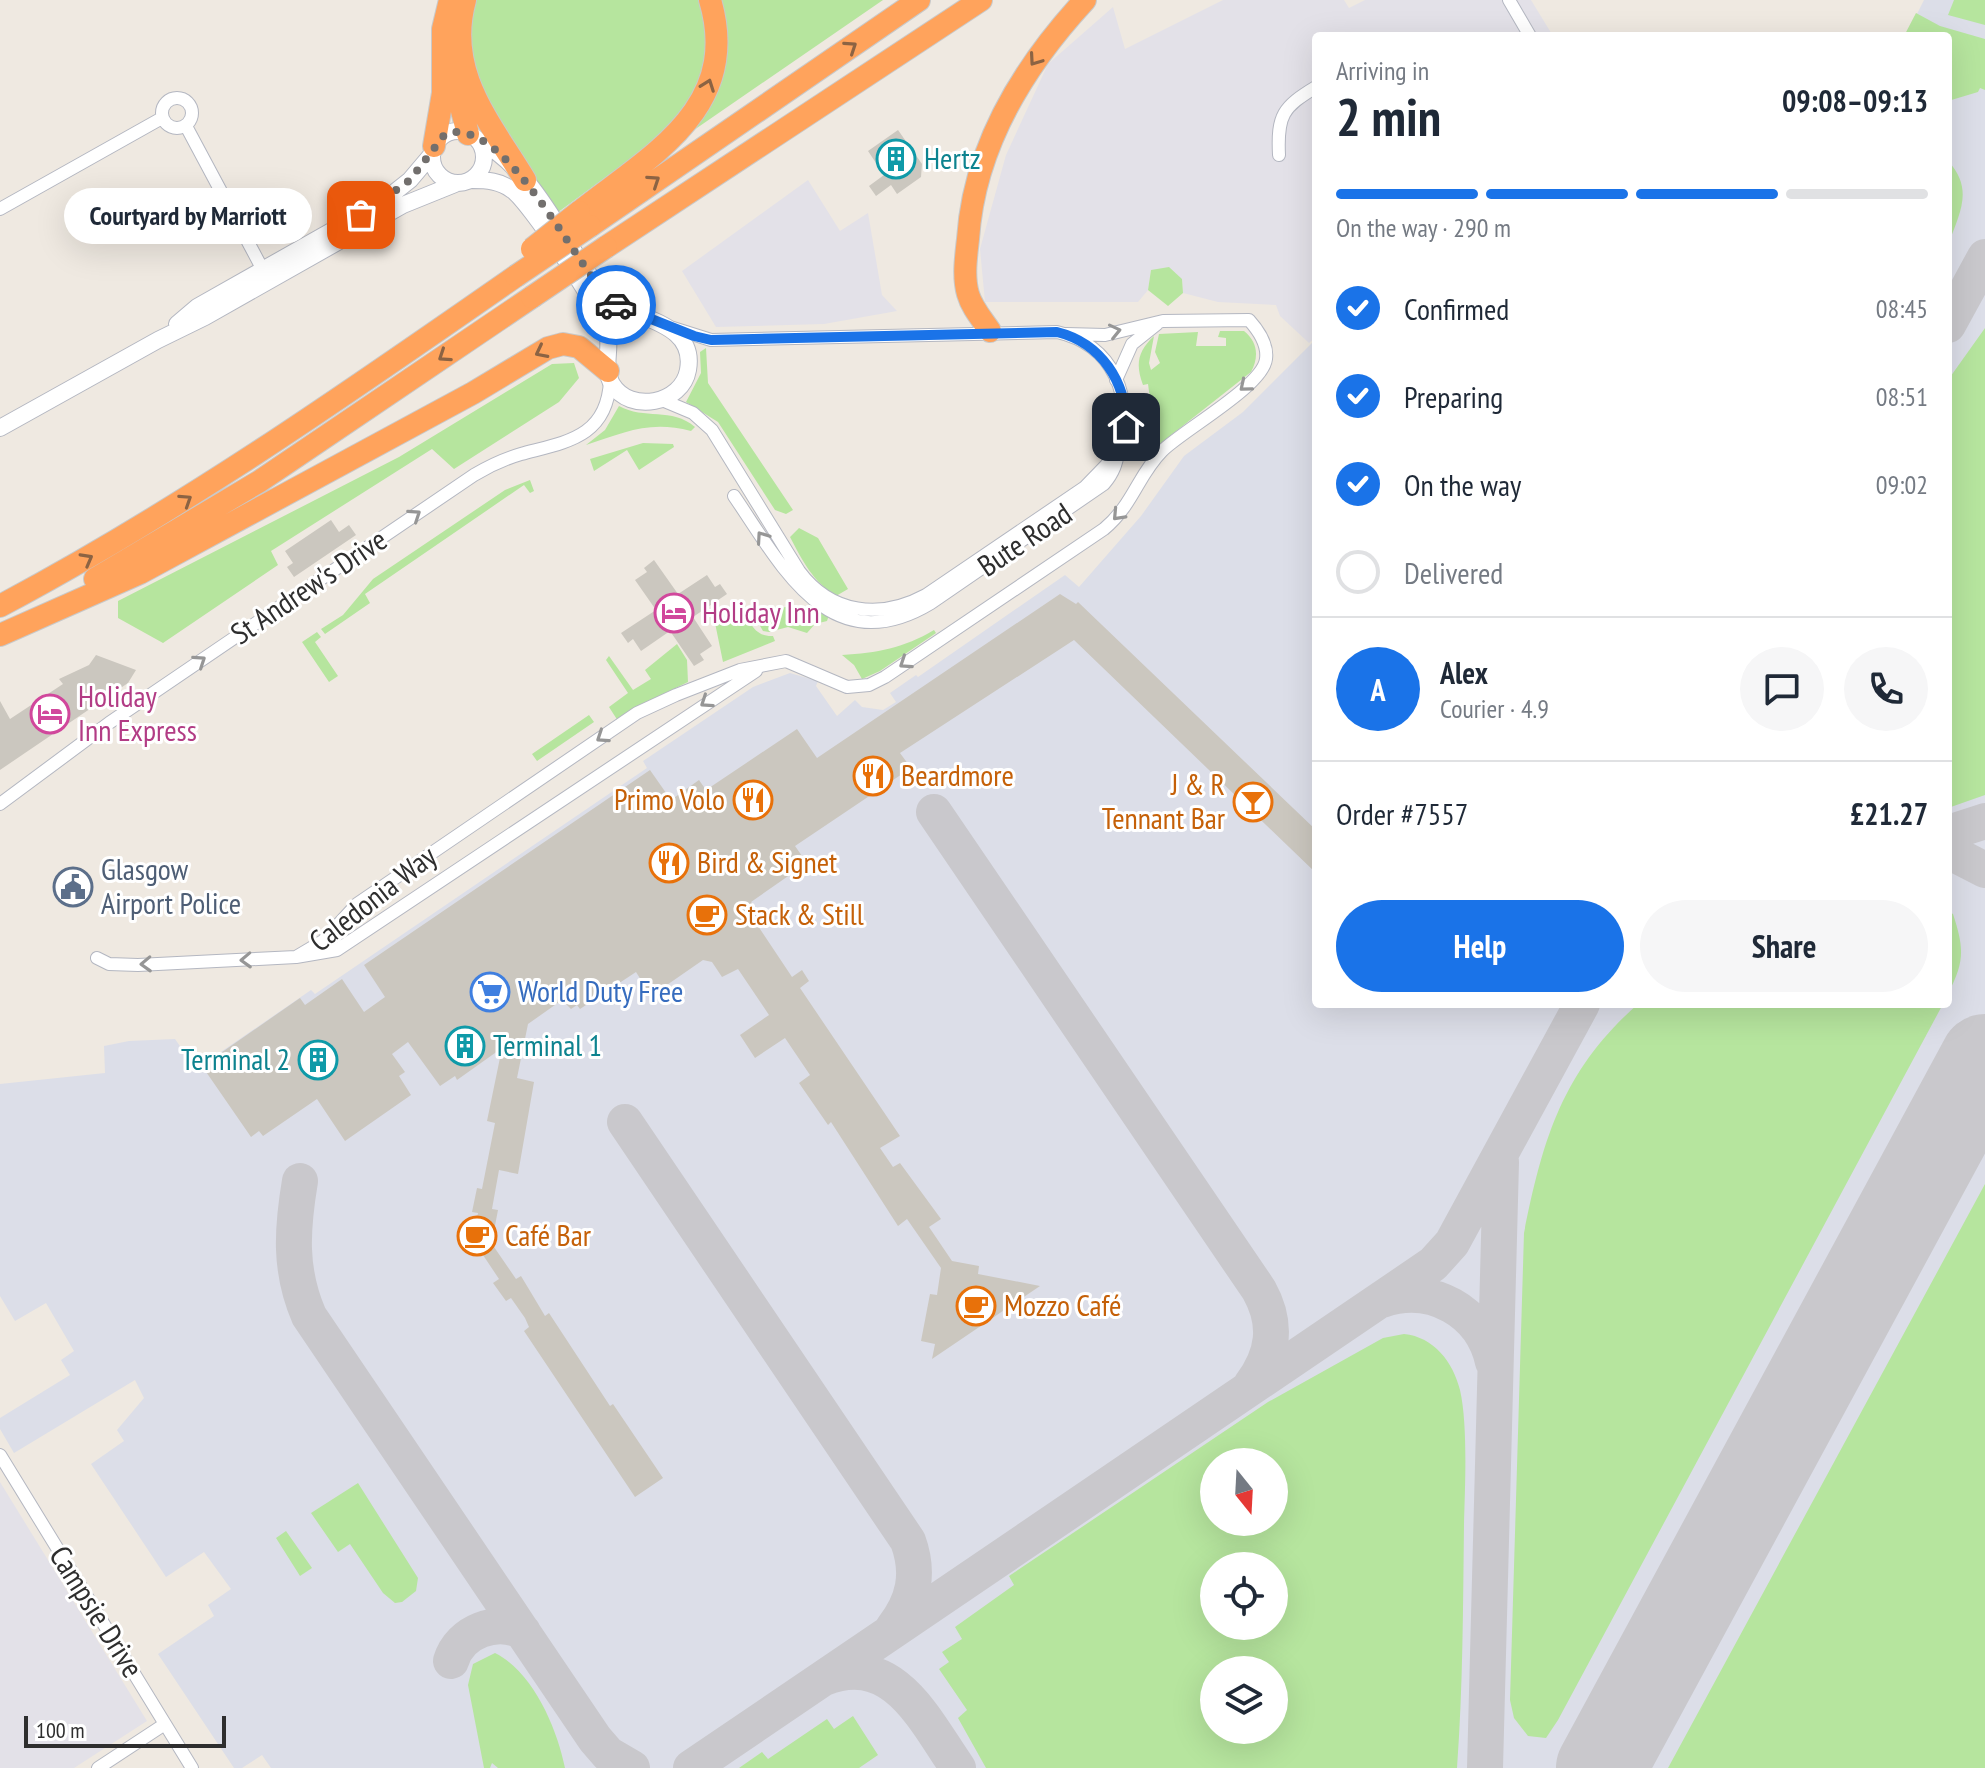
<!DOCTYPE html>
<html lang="en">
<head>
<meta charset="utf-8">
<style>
	:root { --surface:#fff; --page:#f6f6f7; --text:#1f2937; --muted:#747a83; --line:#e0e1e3; --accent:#1a73e8 }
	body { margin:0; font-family:"PT Sans Narrow",sans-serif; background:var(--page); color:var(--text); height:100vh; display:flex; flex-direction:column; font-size:30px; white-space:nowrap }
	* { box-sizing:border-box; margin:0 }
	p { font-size:26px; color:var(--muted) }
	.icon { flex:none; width:44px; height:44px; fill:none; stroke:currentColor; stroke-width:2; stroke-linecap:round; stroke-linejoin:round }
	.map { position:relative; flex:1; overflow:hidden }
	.sheet { position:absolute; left:1312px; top:32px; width:640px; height:976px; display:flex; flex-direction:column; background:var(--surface); border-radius:8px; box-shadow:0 8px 32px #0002 }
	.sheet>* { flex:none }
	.needle { width:52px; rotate:162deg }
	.buttons { position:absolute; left:1200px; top:1448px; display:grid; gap:16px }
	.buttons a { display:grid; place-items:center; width:88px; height:88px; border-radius:50%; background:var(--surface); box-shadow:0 8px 32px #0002; font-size:40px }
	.scale { position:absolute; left:24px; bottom:20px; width:202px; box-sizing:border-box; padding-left:8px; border:4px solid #2e2e2e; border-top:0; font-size:22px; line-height:28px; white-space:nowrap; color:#2e2e2e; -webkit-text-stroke:6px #fff; paint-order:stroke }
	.pin { position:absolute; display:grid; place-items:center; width:68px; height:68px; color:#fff; margin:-34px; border-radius:16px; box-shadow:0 4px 12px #0006 }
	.courier { position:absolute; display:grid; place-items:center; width:80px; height:80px; margin:-40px; border:6px solid #1a73e8; border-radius:50%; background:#fff; color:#222; box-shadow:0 2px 10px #0007 }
	.bubble { position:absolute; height:56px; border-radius:28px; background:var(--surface); box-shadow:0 8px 32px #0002; font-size:26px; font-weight:700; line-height:56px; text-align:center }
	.summary em { font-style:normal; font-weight:700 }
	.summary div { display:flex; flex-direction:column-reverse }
	.summary { display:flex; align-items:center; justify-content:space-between; height:136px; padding:0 24px }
	h1 { font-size:52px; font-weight:700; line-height:60px }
	.bar { display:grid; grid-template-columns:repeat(4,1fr); gap:12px 8px; align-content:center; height:96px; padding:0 24px }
	.bar i { height:10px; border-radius:6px; background:var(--line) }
	.bar .active { background:var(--accent) }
	.bar p { grid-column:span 4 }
	.line { display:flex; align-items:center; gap:20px; padding:0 24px; border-top:2px solid var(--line) }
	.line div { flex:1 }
	.round { display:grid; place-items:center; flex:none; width:84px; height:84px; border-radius:42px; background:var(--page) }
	ol { padding:0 24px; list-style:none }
	li { display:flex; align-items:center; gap:24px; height:88px }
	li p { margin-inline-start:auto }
	li .icon { padding:8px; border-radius:50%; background:var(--accent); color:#fff; stroke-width:4 }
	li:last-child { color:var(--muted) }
	li i { width:44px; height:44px; border:4px solid var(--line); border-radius:50% }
	.action { display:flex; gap:16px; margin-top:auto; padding:16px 24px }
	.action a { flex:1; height:92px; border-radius:48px; background:var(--accent); color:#fff; font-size:32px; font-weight:700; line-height:92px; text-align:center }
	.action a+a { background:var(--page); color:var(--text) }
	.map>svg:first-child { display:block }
	.industrial { fill:#e3e1e8 }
	.airport { fill:#dcdee8; fill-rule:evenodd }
	.green { fill:#b6e59e; fill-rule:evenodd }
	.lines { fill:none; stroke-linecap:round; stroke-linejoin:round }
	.taxiway { stroke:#c9c8cc; stroke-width:36 }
	.runway { stroke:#c9c8cc; stroke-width:90 }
	.building { fill:#cbc7bf }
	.street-casing { stroke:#b4b7c1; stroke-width:14 }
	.secondary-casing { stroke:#b4b7c1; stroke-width:18 }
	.highway-casing { stroke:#c9c9c9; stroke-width:24 }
	.street { stroke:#fff; stroke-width:12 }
	.secondary { stroke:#fff; stroke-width:16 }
	.highway { stroke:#ffa35c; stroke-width:22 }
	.highway-bridge-casing { stroke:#c9c9c9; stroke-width:24; stroke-linecap:butt }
	.highway-bridge { stroke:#ffa35c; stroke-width:22 }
	.oneway { stroke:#8c6343 }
	.oneway2 { stroke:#969696 }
	.done { stroke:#726f6d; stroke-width:8; stroke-dasharray:0 14.4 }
	.route { stroke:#1a73e8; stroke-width:10 }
	.labels { text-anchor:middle; stroke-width:6; stroke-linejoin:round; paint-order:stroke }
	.culture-label { font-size:30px; fill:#0d838f; stroke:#fff; text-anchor:start }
	.street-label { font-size:30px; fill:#2e2e2e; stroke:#fff }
	.hotel-label { font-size:30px; fill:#b23c85; stroke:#fff; text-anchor:start }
	.food-label { font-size:30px; fill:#c56008; stroke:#fff; text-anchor:start }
	.service-label { font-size:30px; fill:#4e5e75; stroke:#fff; text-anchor:start }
	.shop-label { font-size:30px; fill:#366cbe; stroke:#fff; text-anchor:start }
</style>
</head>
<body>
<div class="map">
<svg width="1985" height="1768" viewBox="0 0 1985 1768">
	<rect width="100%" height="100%" fill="#efe9e1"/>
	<path class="industrial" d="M1223,0H1344L1349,8L1365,0H1531L1553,36H1316V337L1309,343L1280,316L1276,305L1218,302L1183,293L1182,279L1151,270L1148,290L1138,302H985L980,249L1006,155L1048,64L1113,7L1125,49Z
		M808,180L840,231L868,213L882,295L897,311L824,324L716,327L682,271Z
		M0,1482L147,1721L74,1768H0Z"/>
	<path class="airport" d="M1924,0H1985V1768H271L262,1755L242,1768H234L158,1654L214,1616L208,1605L231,1589L204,1552L166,1577L91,1464L124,1441L117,1430L144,1398L135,1380L14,1453L0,1429V1418L70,1375L61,1360L74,1351L46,1303L15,1321L0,1296V1084L105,1073L104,1046L129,1041L175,1039L196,1069L311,990L315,994L647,768L643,761L753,687L790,673L818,681L816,686L837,716L855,700L862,707L883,710L896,702L890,693L916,675L918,677L1065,575L1079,587L1141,516L1184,456L1243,412L1316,339V1004H1948V36H1906ZM1214,1462H1274V1522H1214ZM1214,1566H1274V1626H1214ZM1214,1670H1274V1730H1214Z"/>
	<path class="green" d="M472,0H702L708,25L706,68L679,123L557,213L470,72Z
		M720,0H883L694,130C719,90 732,46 720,0Z
		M1954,0H1985V25L1948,15Z
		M1916,13L1940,26L1985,39V90L1980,88L1978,92L1948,101V36H1904Z
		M1948,161C1974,189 1960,212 1948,245Z
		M1169,267L1182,279L1183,293L1168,306L1148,290L1151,270Z
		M1985,328V795L1948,808V380Z
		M1220,331H1244C1258,342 1259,357 1251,372L1156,447L1143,449L1148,415L1152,414L1148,384L1143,385C1135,364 1138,351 1154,336L1149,363L1151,370L1160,363L1155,352L1159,334L1198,332L1196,346H1226V338L1218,337Z
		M706,348L708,383L793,510L786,514L775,510L718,422L686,402L701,373L700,352Z
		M574,363L579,378L559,402L454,469L432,449L271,551L278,565L163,643L118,618V601L399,457L552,364Z
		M619,406C644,420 672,407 695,427L691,431C650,420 625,432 586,445L605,430Z
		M643,443L673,444L674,447L639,470L627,450L594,471L590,459Z
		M530,480L534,491L530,493L524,485L365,594L370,603L325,634L321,629L343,615L373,579L505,490Z
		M799,528L818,538L848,589L836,596C813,582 802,560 790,537Z
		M742,604C749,620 753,637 773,636L775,641L723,662L715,623Z
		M790,606L814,608L829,615L827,621L815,624L807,633L788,627L769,632L763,631L756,619L768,611Z
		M934,630L936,633L880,671L862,679L854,665L842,655C877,653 904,648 934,630Z
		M317,632L321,637L315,642L338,676L329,682L302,642Z
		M677,644L687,660L688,682L641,705L618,721L609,707L628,693L606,660L609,656L633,690L651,679L645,670Z
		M589,715L594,722L537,761L532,754Z
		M1948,911L1953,914C1964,948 1965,961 1948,994Z
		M1638,1004H1943L1558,1720L1546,1738L1528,1736L1514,1718L1510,1700L1524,1233C1543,1138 1563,1070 1638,1004Z
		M1985,1184V1768H1668Z
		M1404,1334C1434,1337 1453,1362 1460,1390C1468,1425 1465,1487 1464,1524C1463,1606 1463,1687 1457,1768H986L958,1718L967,1710L939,1669L949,1662L942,1652L962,1639L955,1627L1014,1585L1009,1576L1268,1402L1383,1338ZM1274,1462V1522H1214V1462ZM1214,1566H1274V1626H1214ZM1214,1670H1274V1730H1214Z
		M358,1483L418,1578L416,1591L402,1602L395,1603L383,1593L350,1544L338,1552L311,1513Z
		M286,1531L312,1568L300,1576L276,1538Z
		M495,1653C533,1672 557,1728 565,1768H498L492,1763L490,1768H484L468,1685L473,1664Z
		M853,1716L878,1755L859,1768H739L762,1752L768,1759L827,1719L834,1729Z"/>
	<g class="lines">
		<path class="taxiway" d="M1948,325L1985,257
			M934,812L1259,1290C1278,1324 1274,1354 1251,1385
			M1948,833L1985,821
			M1948,851L1985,870
			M625,1122L908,1541C920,1574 914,1601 893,1628
			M300,1181C292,1229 289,1270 309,1316L595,1739L608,1754L632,1768
			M1382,1300C1431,1283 1482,1311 1493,1362
			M451,1661C460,1631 497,1618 523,1632
			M824,1678C894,1650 925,1721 958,1768
			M691,1768L1433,1264L1452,1243L1582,1004
			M1485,1768L1501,1162"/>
		<path class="runway" d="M1601,1768L1985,1059"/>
	</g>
	<path class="building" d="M898,130L922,164L921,177L897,194L891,185L876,196L869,186L884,175L868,151Z
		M331,520L339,532L349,525L356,535L294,577L287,567L293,563L285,551Z
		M654,560L678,594L707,575L715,587L720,584L727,594L693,617L712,646L700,654L704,660L694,666L670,631L641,651L633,639L628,643L621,633L656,610L635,580L647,572L644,568Z
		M1060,594L1076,604L1078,602L1316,830V873L1074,640L900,753L911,768L795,846L807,863L751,902L764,921L758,926L792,977L802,970L809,981L800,988L900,1136L880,1148L893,1167L900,1163L941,1219L929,1227L952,1261L979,1266L978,1274L1040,1286L932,1359L935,1344L921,1341L930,1294L937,1295L941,1268L907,1219L898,1226L831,1122L828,1125L799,1083L810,1075L785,1038L755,1058L740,1035L769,1015L738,969L722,977L712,962L703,960L651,996L636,972L580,1009L577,1005L571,1009L562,1000L528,1024L517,1078L534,1082L518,1174L499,1170L492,1209L498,1210L493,1236L496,1242L492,1244L516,1279L521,1276L545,1316L549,1313L610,1406L613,1404L663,1478L635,1497L524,1331L529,1327L525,1318L511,1298L506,1301L493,1283L499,1279L473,1240L478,1213L472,1212L477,1188L482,1189L495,1123L487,1121L502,1048L457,1080L455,1076L440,1086L408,1042L392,1054L405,1072L399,1076L411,1095L345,1141L317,1099L263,1136L259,1131L251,1137L202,1066L300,998L305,1005L342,979L364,1012L385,997L364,965L650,770L671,800L699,780L706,790L797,729L817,758Z
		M96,655L136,670L128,683L0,770V701L10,719L63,684L59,679L89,665Z"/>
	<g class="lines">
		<g class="street-casing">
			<path id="street" d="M1509,0L1530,36
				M162 113a15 15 0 1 1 30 0a15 15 0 1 1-30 0Z
				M186,126L263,270
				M1279,155C1277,115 1283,107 1316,87
				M0,209L162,118
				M673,328L711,340L1057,332C1114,345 1134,397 1119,450C1116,464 1114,472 1104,484L931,603C830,664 782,566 734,496
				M1116,380L1132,344L1157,324
				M662,400L693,413L712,430L799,571C831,614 880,620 926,595L1085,487L1118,453
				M0,804L109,723L474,475C489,466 504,459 521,454C565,442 607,438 610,381
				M296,957L323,941L357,904L637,713L676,695L740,670L786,661L847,687L869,685L885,677L1104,529C1133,505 1138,475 1162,451C1183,430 1263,386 1266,359C1268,345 1258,330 1249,320L1163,321L1105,335L1066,334
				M97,958L109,964L138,965L296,957L337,950L756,671
				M0,1455L192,1768
				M98,1768L165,1724"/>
		</g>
		<g class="secondary-casing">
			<path id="secondary" d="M432 157a26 26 0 1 1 52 0a26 26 0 1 1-52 0Z
				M472,180C487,180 500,181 512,190C529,201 600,309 607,330C612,348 602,368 612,384C630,414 682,404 688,370C697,320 631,320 605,296C563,245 539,173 478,140
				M177,324L197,307L381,203L410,180L432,154
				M0,428L158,340L205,317L403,205L455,184"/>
		</g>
		<g class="highway-casing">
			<path id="highway" d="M465,0C445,72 490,122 525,180
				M457,73L461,107L468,134
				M434,146L443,93V29L450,0
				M579,212C651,155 742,108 710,0
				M590,226L919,0
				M606,247L981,0
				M990,331C982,319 972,308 968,294C963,277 966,257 968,239C974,146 1023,67 1085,0
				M95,579L260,481L532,297
				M0,606C181,510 348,393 516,276
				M0,635L140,573L473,393L548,348L563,344L579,347L608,371"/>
		</g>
		<use href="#street" class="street"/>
		<use href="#secondary" class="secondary"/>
		<use href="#highway" class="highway"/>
		<g class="highway-bridge-casing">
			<path id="highway-bridge" d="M532,249L579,212
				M516,276L590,226
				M532,297L606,247"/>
		</g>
		<use href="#highway-bridge" class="highway-bridge"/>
	</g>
	<defs><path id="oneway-chevron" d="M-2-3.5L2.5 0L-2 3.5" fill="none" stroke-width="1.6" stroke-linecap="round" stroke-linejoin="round" transform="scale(2)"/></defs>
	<g class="oneway">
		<use href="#oneway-chevron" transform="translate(851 47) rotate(-34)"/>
		<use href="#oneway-chevron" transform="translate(1035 60) rotate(125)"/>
		<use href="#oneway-chevron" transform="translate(708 85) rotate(-70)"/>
		<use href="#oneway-chevron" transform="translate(654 181) rotate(-34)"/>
		<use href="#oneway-chevron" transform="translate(541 352) rotate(153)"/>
		<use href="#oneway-chevron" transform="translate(444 356) rotate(146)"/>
		<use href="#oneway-chevron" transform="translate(186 500) rotate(-33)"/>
		<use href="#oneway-chevron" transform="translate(87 559) rotate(-29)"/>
	</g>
	<g class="oneway2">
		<use href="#oneway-chevron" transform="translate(1115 331) rotate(-13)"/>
		<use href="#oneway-chevron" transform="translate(1245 386) rotate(140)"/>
		<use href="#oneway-chevron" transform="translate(415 515) rotate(-34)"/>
		<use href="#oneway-chevron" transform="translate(1118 515) rotate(133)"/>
		<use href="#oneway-chevron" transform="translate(762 537) rotate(-125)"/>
		<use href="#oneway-chevron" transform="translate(200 661) rotate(-34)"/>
		<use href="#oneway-chevron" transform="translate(905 663) rotate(146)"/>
		<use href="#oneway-chevron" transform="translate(706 702) rotate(146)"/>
		<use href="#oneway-chevron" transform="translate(602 737) rotate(146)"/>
		<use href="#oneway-chevron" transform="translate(246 960) rotate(178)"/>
		<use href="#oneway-chevron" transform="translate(146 964) rotate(178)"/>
	</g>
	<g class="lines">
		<path class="done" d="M361,215L410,180L445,134C506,113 577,272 616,305"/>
		<path class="route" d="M616,305L694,336L711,340L1057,332C1101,343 1127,382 1126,427"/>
	</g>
	<defs>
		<g id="building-ring" transform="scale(2)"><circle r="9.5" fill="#fff" stroke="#0f9aa8" stroke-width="1.5"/><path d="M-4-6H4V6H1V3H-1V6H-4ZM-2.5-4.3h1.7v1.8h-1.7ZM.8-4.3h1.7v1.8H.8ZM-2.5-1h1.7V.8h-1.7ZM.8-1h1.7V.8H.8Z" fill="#0f9aa8"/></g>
		<g id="hotel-ring" transform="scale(2)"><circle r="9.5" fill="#fff" stroke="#d1479c" stroke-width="1.5"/><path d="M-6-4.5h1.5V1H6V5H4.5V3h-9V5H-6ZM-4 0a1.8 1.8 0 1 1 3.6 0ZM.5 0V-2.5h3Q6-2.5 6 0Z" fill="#d1479c"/></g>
		<g id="restaurant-ring" transform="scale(2)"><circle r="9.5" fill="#fff" stroke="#e8710a" stroke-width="1.5"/><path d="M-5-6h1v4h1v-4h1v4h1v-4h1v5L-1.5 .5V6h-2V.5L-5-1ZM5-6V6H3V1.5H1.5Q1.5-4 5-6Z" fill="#e8710a"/></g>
		<g id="bar-ring" transform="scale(2)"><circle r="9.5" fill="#fff" stroke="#e8710a" stroke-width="1.5"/><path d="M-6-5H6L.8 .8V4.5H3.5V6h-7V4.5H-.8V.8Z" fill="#e8710a"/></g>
		<g id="civic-ring" transform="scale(2)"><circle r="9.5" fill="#fff" stroke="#5c6f8a" stroke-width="1.5"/><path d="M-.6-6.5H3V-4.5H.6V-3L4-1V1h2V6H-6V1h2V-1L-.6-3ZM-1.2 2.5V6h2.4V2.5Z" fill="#5c6f8a"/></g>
		<g id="cafe-ring" transform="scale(2)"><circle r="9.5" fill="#fff" stroke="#e8710a" stroke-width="1.5"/><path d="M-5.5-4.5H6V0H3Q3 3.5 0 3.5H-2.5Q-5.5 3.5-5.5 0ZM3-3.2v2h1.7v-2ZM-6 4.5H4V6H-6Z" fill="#e8710a"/></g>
		<g id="supermarket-ring" transform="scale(2)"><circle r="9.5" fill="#fff" stroke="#3f7fe0" stroke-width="1.5"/><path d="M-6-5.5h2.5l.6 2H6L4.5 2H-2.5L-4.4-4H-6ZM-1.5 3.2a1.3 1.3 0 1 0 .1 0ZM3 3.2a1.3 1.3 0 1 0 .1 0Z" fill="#3f7fe0"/></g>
	</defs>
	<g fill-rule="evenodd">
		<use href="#building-ring" x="896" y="159"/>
		<use href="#hotel-ring" x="674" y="613"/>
		<use href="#hotel-ring" x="50" y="714"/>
		<use href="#restaurant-ring" x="873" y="776"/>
		<use href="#restaurant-ring" x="753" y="800"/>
		<use href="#bar-ring" x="1253" y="802"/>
		<use href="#restaurant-ring" x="669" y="863"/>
		<use href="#civic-ring" x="73" y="887"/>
		<use href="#cafe-ring" x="707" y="915"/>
		<use href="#supermarket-ring" x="490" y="992"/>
		<use href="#building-ring" x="465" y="1046"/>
		<use href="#building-ring" x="318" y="1060"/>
		<use href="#cafe-ring" x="477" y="1236"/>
		<use href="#cafe-ring" x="976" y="1306"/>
	</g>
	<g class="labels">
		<g class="culture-label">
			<text x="924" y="169">Hertz</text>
			<text x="493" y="1056">Terminal 1</text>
			<text x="290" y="1070" text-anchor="end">Terminal 2</text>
		</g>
		<g class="street-label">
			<text transform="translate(1025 540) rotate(-34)" y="10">Bute Road</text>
			<text transform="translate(309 587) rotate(-34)" y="10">St Andrew's Drive</text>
			<text transform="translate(373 899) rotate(-38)" y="10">Caledonia Way</text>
			<text transform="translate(96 1612) rotate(58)" y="10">Campsie Drive</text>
		</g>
		<g class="hotel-label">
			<text x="702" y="623">Holiday Inn</text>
			<text x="78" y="707">Holiday<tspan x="78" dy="34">Inn Express</tspan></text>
		</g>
		<g class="food-label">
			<text x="901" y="786">Beardmore</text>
			<text x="1225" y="795" text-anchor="end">J &amp; R<tspan x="1225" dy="34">Tennant Bar</tspan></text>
			<text x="725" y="810" text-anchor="end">Primo Volo</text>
			<text x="697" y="873">Bird &amp; Signet</text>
			<text x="735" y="925">Stack &amp; Still</text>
			<text x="505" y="1246">Café Bar</text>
			<text x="1004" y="1316">Mozzo Café</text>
		</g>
		<g class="service-label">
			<text x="101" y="880">Glasgow<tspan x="101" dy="34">Airport Police</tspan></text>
		</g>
		<g class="shop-label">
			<text x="518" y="1002">World Duty Free</text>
		</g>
	</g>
</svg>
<div class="buttons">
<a><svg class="needle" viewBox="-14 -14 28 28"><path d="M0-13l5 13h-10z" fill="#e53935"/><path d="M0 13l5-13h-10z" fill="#747a83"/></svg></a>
<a><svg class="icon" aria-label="locate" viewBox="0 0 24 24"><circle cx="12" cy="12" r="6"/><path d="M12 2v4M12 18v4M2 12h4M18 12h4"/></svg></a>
<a><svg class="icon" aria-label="layers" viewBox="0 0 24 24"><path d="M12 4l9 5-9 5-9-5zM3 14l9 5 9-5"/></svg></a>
</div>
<div class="scale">100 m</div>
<div class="pin" style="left:361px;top:215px;background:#ea580c"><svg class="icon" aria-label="bag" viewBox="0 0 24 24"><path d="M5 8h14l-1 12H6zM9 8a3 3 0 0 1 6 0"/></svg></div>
<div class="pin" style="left:1126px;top:427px;background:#1f2937"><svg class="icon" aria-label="home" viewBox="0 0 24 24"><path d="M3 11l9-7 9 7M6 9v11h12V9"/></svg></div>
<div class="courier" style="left:616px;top:305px"><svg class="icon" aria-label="car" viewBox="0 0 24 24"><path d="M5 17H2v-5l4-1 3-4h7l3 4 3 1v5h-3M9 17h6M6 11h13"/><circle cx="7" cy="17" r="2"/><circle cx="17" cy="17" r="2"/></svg></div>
<div class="bubble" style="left:64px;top:188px;width:248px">Courtyard by Marriott</div>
<section class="sheet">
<div class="summary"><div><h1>2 min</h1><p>Arriving in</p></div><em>09:08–09:13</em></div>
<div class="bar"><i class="active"></i><i class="active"></i><i class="active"></i><i></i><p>On the way · 290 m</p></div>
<ol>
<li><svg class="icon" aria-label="check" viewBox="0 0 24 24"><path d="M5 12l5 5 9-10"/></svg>Confirmed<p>08:45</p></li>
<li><svg class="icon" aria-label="check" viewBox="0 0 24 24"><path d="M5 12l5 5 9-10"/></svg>Preparing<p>08:51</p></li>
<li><svg class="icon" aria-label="check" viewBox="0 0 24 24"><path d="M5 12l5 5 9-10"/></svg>On the way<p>09:02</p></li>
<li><i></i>Delivered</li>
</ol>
<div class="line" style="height:144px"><b class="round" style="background:var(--accent);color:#fff">A</b><div><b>Alex</b><p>Courier · 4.9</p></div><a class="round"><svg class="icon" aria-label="chat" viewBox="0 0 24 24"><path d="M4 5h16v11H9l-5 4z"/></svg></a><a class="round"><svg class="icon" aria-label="phone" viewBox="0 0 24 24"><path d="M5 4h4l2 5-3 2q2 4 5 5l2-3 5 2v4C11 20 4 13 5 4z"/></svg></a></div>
<div class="line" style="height:104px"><div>Order #7557</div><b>£21.27</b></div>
<div class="action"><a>Help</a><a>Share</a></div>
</section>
</div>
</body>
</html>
